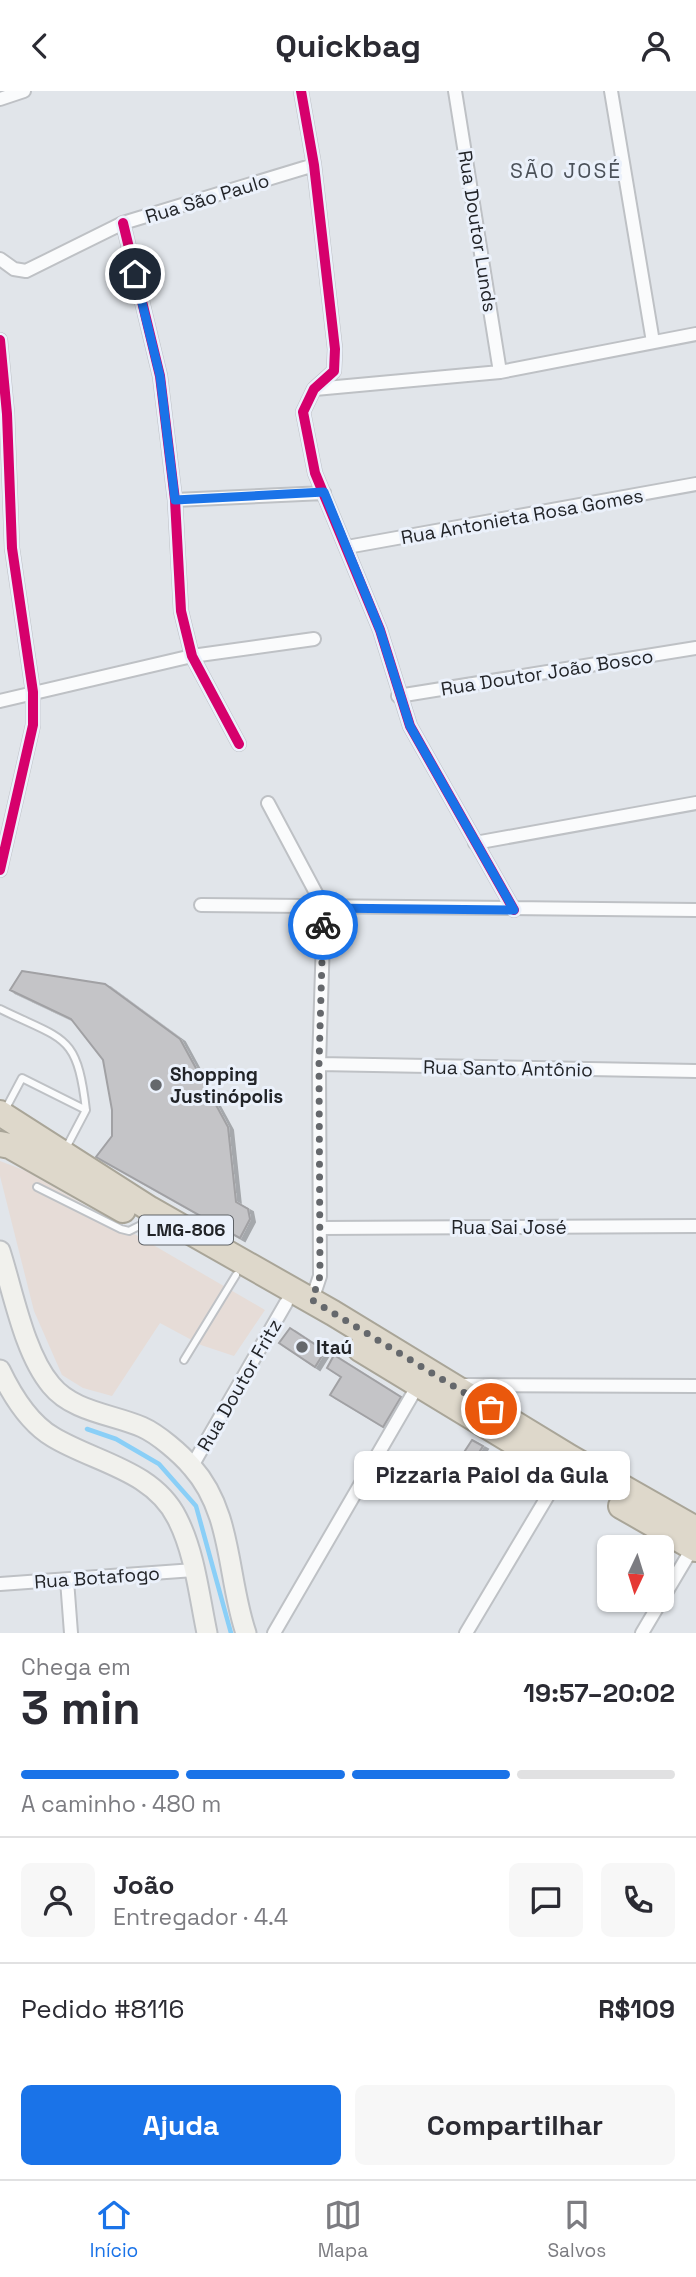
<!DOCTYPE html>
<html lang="pt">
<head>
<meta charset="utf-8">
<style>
	:root { --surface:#fff; --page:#f7f7f7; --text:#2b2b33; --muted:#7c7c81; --line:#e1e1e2; --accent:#1a73e8 }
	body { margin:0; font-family:"Space Grotesk",sans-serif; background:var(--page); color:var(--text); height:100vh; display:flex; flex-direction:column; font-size:26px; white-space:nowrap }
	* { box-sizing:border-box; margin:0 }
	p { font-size:23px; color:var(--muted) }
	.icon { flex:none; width:38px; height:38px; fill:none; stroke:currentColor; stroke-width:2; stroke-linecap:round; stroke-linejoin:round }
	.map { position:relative; height:1542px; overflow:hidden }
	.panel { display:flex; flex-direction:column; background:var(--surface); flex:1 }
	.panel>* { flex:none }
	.needle { width:46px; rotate:184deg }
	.tools { position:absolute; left:597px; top:1444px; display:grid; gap:14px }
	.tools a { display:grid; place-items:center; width:77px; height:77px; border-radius:10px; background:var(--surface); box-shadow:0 2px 5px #0004; font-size:35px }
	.pin { position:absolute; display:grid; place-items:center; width:60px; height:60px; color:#fff; margin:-30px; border:4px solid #fff; border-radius:50%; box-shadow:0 2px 7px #0007 }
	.courier { position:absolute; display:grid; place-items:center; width:70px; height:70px; margin:-35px; border:5px solid #1a73e8; border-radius:50%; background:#fff; color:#222; box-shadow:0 2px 9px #0007 }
	.bubble { position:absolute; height:49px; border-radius:10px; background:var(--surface); box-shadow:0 2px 5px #0004; font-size:23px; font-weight:800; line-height:49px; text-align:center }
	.head em { font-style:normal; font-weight:800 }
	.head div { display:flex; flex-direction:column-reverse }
	.head { display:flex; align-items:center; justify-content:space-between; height:119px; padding:0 21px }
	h1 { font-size:46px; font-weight:800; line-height:52px }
	.bar { display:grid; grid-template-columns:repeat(4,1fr); gap:10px 7px; align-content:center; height:84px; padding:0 21px }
	.bar i { height:9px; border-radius:5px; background:var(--line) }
	.bar .current { background:var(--accent) }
	.bar p { grid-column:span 4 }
	.line { display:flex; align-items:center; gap:18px; padding:0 21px; border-top:2px solid var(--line) }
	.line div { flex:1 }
	.round { display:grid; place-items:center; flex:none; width:74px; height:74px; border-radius:10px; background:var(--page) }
	.cta { display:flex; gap:14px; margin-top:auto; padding:14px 21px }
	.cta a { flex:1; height:80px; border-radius:10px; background:var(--accent); color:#fff; font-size:28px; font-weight:800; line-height:80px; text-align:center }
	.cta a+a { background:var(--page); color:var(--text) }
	header { display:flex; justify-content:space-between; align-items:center; height:91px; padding:0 21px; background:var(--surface); font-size:32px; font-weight:800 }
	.tab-bar { display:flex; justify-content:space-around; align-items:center; height:98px; border-top:2px solid var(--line); background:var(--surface); font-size:19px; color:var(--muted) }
	.tab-bar a { display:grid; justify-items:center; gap:4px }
	.tab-bar .current { color:var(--accent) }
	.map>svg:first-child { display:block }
	.medical { fill:#e6dcd7 }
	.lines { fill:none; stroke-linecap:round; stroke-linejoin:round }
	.stream { stroke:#8acff7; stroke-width:4.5 }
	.building { fill:#c4c4c7; stroke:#a1a1a4; stroke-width:2; filter:url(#shadow) }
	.lane-casing { stroke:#bec1c5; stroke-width:10 }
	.street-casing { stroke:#bec1c5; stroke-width:16 }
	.secondary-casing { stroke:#bec1c5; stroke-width:23 }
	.highway-casing { stroke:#a9a598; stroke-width:28 }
	.lane { stroke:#fafbfc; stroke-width:6 }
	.street { stroke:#fafbfc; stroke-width:12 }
	.secondary { stroke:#f1f1ed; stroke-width:19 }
	.highway { stroke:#ded8cb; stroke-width:24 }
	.cycleway-casing { stroke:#ebf1fb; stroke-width:15 }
	.cycleway { stroke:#d6006c; stroke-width:10 }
	.done { stroke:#65686c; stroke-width:7; stroke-dasharray:0 12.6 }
	.route { stroke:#1a73e8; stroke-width:9 }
	.poi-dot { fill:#65686c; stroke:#ebf1fb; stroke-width:2.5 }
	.labels { text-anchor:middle; stroke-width:6; stroke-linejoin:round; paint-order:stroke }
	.shield { fill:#ebf1fb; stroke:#5e6267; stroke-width:2 }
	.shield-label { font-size:18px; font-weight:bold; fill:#222428 }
	.street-label { font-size:19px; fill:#222428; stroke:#ebf1fb }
	.poi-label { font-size:19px; font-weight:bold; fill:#222428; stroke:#ebf1fb; text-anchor:start }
	.neighbourhood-label { font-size:21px; letter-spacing:2px; fill:#4c525a; stroke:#ebf1fb }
</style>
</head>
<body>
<header><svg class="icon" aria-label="back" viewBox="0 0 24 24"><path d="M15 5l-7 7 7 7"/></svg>Quickbag<svg class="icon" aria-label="person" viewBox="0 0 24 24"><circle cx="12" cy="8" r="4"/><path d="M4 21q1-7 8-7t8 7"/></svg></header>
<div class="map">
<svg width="696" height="1542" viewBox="0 0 696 1542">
	<defs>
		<filter id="shadow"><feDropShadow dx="5" dy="3" stdDeviation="0" flood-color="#0004"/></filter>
	</defs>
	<rect width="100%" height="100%" fill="#e1e5ea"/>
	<path class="medical" d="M0,1070L26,1080L265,1219L234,1265L201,1254L160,1232L112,1305L83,1297L62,1284L34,1220L0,1085Z"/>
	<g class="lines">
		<path class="stream" d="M87,1338L116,1348L159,1373L196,1415L231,1542"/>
	</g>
	<path class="building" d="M22,880L105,893L180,948L228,1036L236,1111L248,1118L250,1128L240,1147L96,1066L112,1045V1019L103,969L71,928L10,899Z
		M290,1237L325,1260L315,1276L279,1252Z
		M334,1264L401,1306L383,1336L330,1304L341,1286L327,1277Z
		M472,1349L483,1355L470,1376L459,1369Z
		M502,1367L521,1378L505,1404L494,1397L499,1387L493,1383Z"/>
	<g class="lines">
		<g class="lane-casing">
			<path id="lane" d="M0,918C65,950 77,942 86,1019
				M5,1019L22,987L86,1019L66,1057
				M37,1096L121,1138L129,1140L145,1132
				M184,1269L236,1184"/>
		</g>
		<g class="street-casing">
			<path id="street" d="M301,0L314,74L335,258L334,280L314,298L303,321L315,382L380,539L410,635L514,819
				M455,0L500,281
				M611,0L653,251
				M0,8L24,0
				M123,132L160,285L175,409L181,520L192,565L239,653
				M0,168L14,178L26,180L123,132L314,74
				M0,249L7,323L12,457L33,601V634L0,779
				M315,298L500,281L696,243
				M175,409L324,402
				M347,456L696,393
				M398,605L696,557
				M0,610L192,565L314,548
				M268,712L324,817L319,973L320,1185L312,1209
				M475,752L696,712
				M201,814L696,819
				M319,973L696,980
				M321,1137L696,1135
				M458,1294L696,1295
				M192,1375L286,1212
				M67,1489L71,1542
				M0,1493L194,1479
				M274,1542L418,1294
				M466,1542L562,1381
				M642,1542L693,1456"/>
		</g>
		<g class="secondary-casing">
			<path id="secondary" d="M0,1160C13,1200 24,1262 51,1294C73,1321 112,1323 142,1336C158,1343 181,1363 192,1376C233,1422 227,1487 246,1542
				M0,1279C11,1302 29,1332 53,1346C94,1371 153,1379 177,1427C195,1462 199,1504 207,1542"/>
		</g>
		<g class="highway-casing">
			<path id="highway" d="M0,1022L150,1118L333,1222L571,1367L696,1438
				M0,1053L10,1055L123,1119
				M360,1258L541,1368
				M621,1415L696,1458"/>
		</g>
		<use href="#lane" class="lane"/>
		<use href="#street" class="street"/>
		<use href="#secondary" class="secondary"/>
		<use href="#highway" class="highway"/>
		<g class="cycleway-casing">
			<path id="cycleway" d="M301,0L314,74L335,258L334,280L314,298L303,321L315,382L380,539L410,635L514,819
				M123,132L160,285L175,409L181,520L192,565L239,653
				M0,249L7,323L12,457L33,601V634L0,779"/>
		</g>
		<use href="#cycleway" class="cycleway"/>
	</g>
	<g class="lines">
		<path class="done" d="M323,834L319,973L320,1185L312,1209L491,1318"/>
		<path class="route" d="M135,183L160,285L175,409L324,401L380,539L410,635L514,819L324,817L323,834"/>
	</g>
	<g class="poi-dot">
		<circle cx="156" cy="994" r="7"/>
		<circle cx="302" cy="1256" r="7"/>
	</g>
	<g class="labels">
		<rect class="shield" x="139" y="1124.5" width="94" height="29" rx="5"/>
		<g class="shield-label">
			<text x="186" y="1145">LMG-806</text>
		</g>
		<g class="street-label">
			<text transform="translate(207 107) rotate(-17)" y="7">Rua São Paulo</text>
			<text transform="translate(478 140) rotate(81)" y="7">Rua Doutor Lunds</text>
			<text transform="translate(522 425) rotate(-10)" y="7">Rua Antonieta Rosa Gomes</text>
			<text transform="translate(547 581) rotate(-9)" y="7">Rua Doutor João Bosco</text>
			<text transform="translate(508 977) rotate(1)" y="7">Rua Santo Antônio</text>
			<text x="509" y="1143">Rua Sai José</text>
			<text transform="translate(239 1294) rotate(-60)" y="7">Rua Doutor Fritz</text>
			<text transform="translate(97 1486) rotate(-4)" y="7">Rua Botafogo</text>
		</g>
		<g class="poi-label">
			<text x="170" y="990">Shopping<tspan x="170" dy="22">Justinópolis</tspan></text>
			<text x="316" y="1263">Itaú</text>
		</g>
		<g class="neighbourhood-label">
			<text x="566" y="87">SÃO JOSÉ</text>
		</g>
	</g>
</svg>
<div class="tools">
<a><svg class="needle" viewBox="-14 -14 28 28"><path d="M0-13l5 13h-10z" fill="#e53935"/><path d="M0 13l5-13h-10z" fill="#7c7c81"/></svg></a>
</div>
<div class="pin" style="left:491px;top:1318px;background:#ea580c"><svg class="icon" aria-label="bag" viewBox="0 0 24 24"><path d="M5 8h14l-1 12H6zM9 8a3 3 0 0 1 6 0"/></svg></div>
<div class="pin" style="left:135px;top:183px;background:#1f2937"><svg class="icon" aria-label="home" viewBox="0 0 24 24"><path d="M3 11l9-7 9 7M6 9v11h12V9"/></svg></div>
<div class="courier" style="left:323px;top:834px"><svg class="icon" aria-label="bike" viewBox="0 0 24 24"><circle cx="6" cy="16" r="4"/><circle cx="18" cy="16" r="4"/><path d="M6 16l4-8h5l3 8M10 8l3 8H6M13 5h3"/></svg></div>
<div class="bubble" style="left:354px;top:1360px;width:276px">Pizzaria Paiol da Gula</div>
</div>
<section class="panel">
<div class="head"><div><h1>3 min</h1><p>Chega em</p></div><em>19:57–20:02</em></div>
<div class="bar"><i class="current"></i><i class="current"></i><i class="current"></i><i></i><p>A caminho · 480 m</p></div>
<div class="line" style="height:126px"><a class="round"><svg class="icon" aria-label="person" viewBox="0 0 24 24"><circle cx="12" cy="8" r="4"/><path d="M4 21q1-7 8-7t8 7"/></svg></a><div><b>João</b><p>Entregador · 4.4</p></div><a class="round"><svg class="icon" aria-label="chat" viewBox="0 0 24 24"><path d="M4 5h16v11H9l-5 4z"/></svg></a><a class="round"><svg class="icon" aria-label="phone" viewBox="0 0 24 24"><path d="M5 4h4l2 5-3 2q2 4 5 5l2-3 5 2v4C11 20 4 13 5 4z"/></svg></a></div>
<div class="line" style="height:91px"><div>Pedido #8116</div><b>R$109</b></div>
<div class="cta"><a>Ajuda</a><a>Compartilhar</a></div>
</section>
<nav class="tab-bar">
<a class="current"><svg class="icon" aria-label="home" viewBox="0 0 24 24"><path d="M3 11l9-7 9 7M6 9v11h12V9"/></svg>Início</a>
<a><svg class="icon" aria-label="map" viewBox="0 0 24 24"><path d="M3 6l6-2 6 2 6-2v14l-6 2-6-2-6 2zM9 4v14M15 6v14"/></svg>Mapa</a>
<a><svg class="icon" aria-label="saved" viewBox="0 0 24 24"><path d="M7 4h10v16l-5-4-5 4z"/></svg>Salvos</a>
</nav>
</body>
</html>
